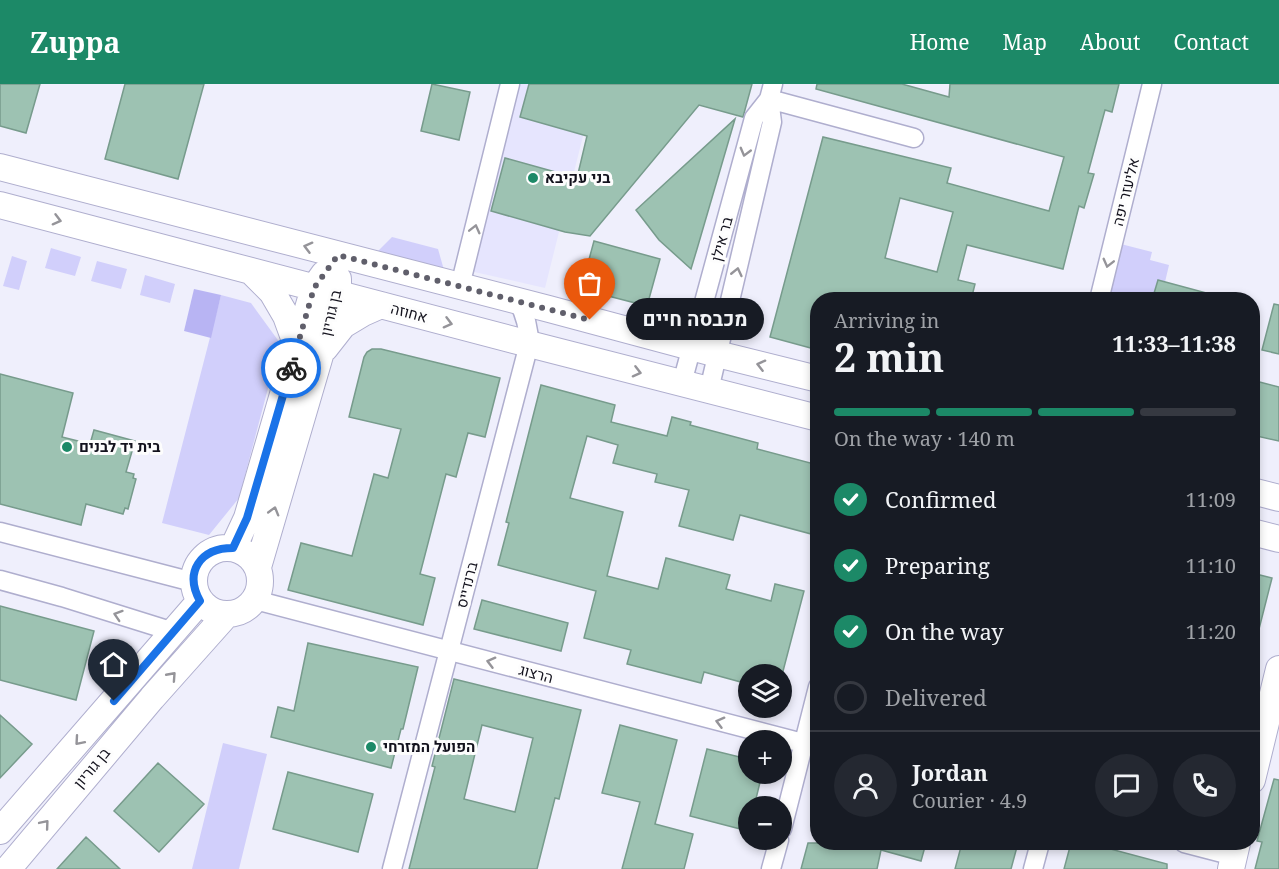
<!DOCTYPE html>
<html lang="en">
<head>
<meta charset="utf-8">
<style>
	:root { --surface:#171b24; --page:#242831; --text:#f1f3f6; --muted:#9ea1a6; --line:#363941; --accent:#1c8967 }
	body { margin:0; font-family:"Noto Serif",Heebo,serif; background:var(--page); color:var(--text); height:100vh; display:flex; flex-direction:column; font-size:22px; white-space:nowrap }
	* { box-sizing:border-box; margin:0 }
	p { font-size:20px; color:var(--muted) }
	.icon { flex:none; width:33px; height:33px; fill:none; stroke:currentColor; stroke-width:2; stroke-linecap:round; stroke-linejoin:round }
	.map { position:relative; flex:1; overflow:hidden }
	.drawer { position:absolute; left:810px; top:208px; width:450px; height:558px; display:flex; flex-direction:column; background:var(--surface); border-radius:24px; box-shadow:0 3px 9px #0003 }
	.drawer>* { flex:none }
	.buttons { position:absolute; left:738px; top:580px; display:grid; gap:12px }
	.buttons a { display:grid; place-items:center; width:54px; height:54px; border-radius:50%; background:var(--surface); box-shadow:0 3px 9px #0003; font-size:30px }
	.pin { position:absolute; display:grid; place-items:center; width:51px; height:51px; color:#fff; margin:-62px -26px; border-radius:50% 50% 50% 0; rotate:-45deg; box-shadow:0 0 6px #0007 }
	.pin .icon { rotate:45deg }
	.courier { position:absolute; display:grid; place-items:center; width:60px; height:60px; margin:-30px; border:4px solid #1a73e8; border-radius:50%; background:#fff; color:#222; box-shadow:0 2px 8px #0007 }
	.bubble { position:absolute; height:42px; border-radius:21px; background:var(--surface); box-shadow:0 3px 9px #0003; font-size:20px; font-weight:700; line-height:42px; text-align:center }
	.head em { font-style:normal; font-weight:700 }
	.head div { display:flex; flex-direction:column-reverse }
	.head { display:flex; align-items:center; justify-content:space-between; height:102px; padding:0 24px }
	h1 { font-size:39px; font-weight:700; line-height:45px }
	.bar { display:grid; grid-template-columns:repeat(4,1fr); gap:9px 6px; align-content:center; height:72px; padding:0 24px }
	.bar i { height:8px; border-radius:4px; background:var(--line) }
	.bar .selected { background:var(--accent) }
	.bar p { grid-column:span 4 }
	.line { display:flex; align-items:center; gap:15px; padding:0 24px; border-top:2px solid var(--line) }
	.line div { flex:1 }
	.round { display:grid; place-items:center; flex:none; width:63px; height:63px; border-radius:32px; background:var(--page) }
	ol { padding:0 24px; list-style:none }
	li { display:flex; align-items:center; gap:18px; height:66px }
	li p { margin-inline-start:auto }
	li .icon { padding:6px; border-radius:50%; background:var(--accent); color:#fff; stroke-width:4 }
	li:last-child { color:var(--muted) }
	li i { width:33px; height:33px; border:3px solid var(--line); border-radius:50% }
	header { display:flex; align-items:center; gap:36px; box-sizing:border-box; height:84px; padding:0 30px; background:var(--accent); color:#fff }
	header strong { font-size:28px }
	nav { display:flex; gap:33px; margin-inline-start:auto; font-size:21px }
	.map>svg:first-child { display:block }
	.built { fill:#e6e5fe }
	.green { fill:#d1cffb }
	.water { fill:#b8b4f3 }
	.building { fill:#9dc2b2; stroke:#779b8c; stroke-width:1.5; fill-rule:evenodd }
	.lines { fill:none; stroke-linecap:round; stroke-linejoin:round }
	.street-casing { stroke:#afaece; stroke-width:21 }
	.secondary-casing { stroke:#afaece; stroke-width:28 }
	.street { stroke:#fff; stroke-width:18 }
	.secondary { stroke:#fff; stroke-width:26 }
	.oneway { stroke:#959499 }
	.done { stroke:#605f6b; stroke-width:6; stroke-dasharray:0 10.8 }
	.route { stroke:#1a73e8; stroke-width:8 }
	.poi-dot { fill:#1c8967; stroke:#fdfdfd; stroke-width:2 }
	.labels { text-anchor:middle; stroke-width:6; stroke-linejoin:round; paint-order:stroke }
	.poi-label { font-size:15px; font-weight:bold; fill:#13121d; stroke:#fdfdfd; text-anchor:start }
	.street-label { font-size:15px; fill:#13121d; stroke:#fdfdfd }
</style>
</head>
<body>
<header>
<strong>Zuppa</strong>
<nav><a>Home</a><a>Map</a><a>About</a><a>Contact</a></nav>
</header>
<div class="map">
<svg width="1279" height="785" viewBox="0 0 1279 785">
	<rect width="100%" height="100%" fill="#efeffc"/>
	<path class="built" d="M516,0H596L545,204L470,187Z"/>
	<path class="green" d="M392,153L438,165L444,186L377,168Z
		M1113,158L1152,168L1150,176L1169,181L1165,198L1158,196L1152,216H1099Z
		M51,164L81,173L75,192L45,184Z
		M12,172L27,177L19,206L3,202Z
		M97,177L127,185L121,205L91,197Z
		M145,191L175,200L170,219L140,211Z
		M221,211L251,219L280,259L239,414L209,451L162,439Z
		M223,659L267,670L239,785H192Z"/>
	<path class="water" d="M194,205L221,211L211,254L184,247Z"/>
	<path class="building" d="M0,0H40L26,49L0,42Z
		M125,0H204L178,95L105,75Z
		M432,0L470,8L459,56L421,47Z
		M529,0H752L743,33L699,21L590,152L565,148L491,127L505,74L577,94L587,52L520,33Z
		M817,0H902L949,13L950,0H1119L1112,28L1105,26L1088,89L1094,90L1084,124L1079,122L1063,185L967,161L958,196L975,200L971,216H818V266L770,253L823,53L951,84L947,99L1049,127L1064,73L816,5ZM900,114L953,128L937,188L885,174Z
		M735,35L697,165L691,185L659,156L636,126Z
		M594,157L660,175L647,222L581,205Z
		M1158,196L1214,211V216H1152Z
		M1274,220L1279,221V270L1262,266Z
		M372,265H381L500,294L485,353L468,349L456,393L446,390L420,490L435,494L423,541L288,506L301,459L352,472L374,390L388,394L401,345L349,333L364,273L367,268Z
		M0,290L73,309L62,353L90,360L94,346L135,357L126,388L134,390L133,394L136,395L128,425L125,424L123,430L86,420L81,441L0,420Z
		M1252,296L1279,303V357L1252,351Z
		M541,301L615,321L611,338L667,352L672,333L691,338L690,341L758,359L757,365L818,381V441L815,451L740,431L733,456L679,442L689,406L655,398L657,390L613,379L618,361L587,352L570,414L623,428L607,492L658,505L666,474L730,491L726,505L771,517L775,500L804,507L782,591H748V600L704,588L701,599L627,580L631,566L584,554L596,507L498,481L509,439L506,438Z
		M1252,489L1272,494L1258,549L1252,548Z
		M482,516L568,539L561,567L474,545Z
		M0,522L94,547L76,616L0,596Z
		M308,559L418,583L403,645H401L391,684L271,653L278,623L294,627Z
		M454,595L581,626L559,715L555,714L537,785H409L435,683L432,682ZM482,641L533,654L515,728L464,715Z
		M0,631L32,660L0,694Z
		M620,641L677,656L655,740L693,750L684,785H622L640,718L602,709Z
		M707,665L748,675V690H762L754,723H748V747L690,732Z
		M158,679L204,720L159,768L114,727Z
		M288,688L373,710L358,768L273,745Z
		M1274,695L1279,696V785H1255L1262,758L1257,757Z
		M86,753L120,785H57Z
		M808,759H926L921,777L881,766L877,785H801Z
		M962,759H1018L1011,785H955Z
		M1071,759H1088L1167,780V785H1064Z"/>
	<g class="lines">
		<g class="street-casing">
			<path id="street" d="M769,15L914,54
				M460,202L510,0
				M1099,216L1152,0
				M682,299L754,34L769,15
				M709,306L772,38L769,15L773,0
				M0,448L193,498
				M0,496L62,513L174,548
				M255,516L818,663
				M782,745L818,603
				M1184,759L1234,772
				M392,785L529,260C529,244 526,232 518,217
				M771,785L779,756
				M1033,785L1040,759"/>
		</g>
		<g class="secondary-casing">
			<path id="secondary" d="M0,83L549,225L717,270L818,295
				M0,121L529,260L818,334
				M251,187L272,208L286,232L297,262
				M325,264L343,241L363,229L381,221
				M1252,407L1279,414
				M1252,448L1279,455
				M194 497a33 33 0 1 1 66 0a33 33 0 1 1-66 0Z
				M233,464L247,434L314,204L324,190
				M258,483L338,210V195
				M1252,696L1279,585
				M0,747L200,517
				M8,785L152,614L226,531
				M1231,785L1237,759"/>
		</g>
		<use href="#street" class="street"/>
		<use href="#secondary" class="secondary"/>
	</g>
	<defs><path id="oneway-chevron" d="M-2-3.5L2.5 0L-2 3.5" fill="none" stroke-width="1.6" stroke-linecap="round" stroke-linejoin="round" transform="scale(1.5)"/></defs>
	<g class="oneway">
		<use href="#oneway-chevron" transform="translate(745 68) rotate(105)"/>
		<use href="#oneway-chevron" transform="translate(57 136) rotate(15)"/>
		<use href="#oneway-chevron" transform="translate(475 145) rotate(-76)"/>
		<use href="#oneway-chevron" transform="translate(308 163) rotate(-165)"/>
		<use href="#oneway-chevron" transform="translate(1108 179) rotate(104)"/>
		<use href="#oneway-chevron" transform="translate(737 188) rotate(-77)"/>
		<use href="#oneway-chevron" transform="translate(448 239) rotate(15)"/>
		<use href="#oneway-chevron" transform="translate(761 281) rotate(-166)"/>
		<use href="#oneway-chevron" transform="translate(637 288) rotate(14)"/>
		<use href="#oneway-chevron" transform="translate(274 427) rotate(-74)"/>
		<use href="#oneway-chevron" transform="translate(118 531) rotate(-162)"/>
		<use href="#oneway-chevron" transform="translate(491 578) rotate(-165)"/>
		<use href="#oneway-chevron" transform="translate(172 592) rotate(-48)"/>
		<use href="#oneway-chevron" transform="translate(720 638) rotate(-165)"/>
		<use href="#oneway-chevron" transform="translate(79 657) rotate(131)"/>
		<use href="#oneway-chevron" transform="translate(45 740) rotate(-50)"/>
	</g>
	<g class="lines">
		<path class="done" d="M291,284L314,204L338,171L590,236"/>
		<path class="route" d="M114,617L200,517C184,488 200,464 233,464L247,434L291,284"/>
	</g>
	<g class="poi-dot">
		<circle cx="533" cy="94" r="6"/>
		<circle cx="67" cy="363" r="6"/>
		<circle cx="371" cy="663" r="6"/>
	</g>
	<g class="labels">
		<g class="poi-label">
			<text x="545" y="99">בני עקיבא</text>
			<text x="79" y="368">בית יד לבנים</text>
			<text x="383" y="668">הפועל המזרחי</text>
		</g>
		<g class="street-label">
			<text transform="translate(1126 108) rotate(-76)" y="5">אליעזר יפה</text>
			<text transform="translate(722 155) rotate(-75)" y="5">בר אילן</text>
			<text transform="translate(331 229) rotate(-77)" y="5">בן גוריון</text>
			<text transform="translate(409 229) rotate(15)" y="5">אחוזה</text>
			<text transform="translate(467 501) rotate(-76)" y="5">ברנדייס</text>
			<text transform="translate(536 590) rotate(15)" y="5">הרצוג</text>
			<text transform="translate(92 684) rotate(-50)" y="5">בן גוריון</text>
		</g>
	</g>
</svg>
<div class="buttons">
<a><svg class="icon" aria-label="layers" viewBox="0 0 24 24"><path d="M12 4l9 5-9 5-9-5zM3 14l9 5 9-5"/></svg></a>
<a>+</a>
<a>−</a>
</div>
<div class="pin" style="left:590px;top:236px;background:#ea580c"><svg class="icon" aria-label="bag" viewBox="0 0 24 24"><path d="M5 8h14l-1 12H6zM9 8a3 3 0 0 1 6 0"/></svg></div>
<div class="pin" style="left:114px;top:617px;background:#1f2937"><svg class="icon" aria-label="home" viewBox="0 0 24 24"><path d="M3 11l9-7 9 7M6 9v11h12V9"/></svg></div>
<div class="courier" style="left:291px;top:284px"><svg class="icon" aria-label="bike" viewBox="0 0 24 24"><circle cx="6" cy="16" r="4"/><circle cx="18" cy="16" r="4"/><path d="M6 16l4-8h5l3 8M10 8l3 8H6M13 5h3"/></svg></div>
<div class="bubble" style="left:626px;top:214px;width:138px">מכבסה חיים</div>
<section class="drawer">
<div class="head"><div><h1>2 min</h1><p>Arriving in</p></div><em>11:33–11:38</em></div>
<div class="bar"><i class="selected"></i><i class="selected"></i><i class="selected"></i><i></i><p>On the way · 140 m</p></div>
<ol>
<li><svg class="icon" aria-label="check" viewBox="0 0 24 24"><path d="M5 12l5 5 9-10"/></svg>Confirmed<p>11:09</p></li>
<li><svg class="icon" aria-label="check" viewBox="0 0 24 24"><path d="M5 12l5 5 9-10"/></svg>Preparing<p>11:10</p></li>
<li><svg class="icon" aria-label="check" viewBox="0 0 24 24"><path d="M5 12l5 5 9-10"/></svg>On the way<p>11:20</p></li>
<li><i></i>Delivered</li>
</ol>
<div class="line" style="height:108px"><a class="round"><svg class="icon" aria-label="person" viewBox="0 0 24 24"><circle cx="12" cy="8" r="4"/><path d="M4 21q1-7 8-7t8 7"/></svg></a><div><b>Jordan</b><p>Courier · 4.9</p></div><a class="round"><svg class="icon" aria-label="chat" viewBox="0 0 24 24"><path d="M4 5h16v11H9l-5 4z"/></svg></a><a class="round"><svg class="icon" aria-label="phone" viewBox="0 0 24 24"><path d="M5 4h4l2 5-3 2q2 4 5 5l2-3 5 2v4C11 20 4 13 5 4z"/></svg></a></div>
</section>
</div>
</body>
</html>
